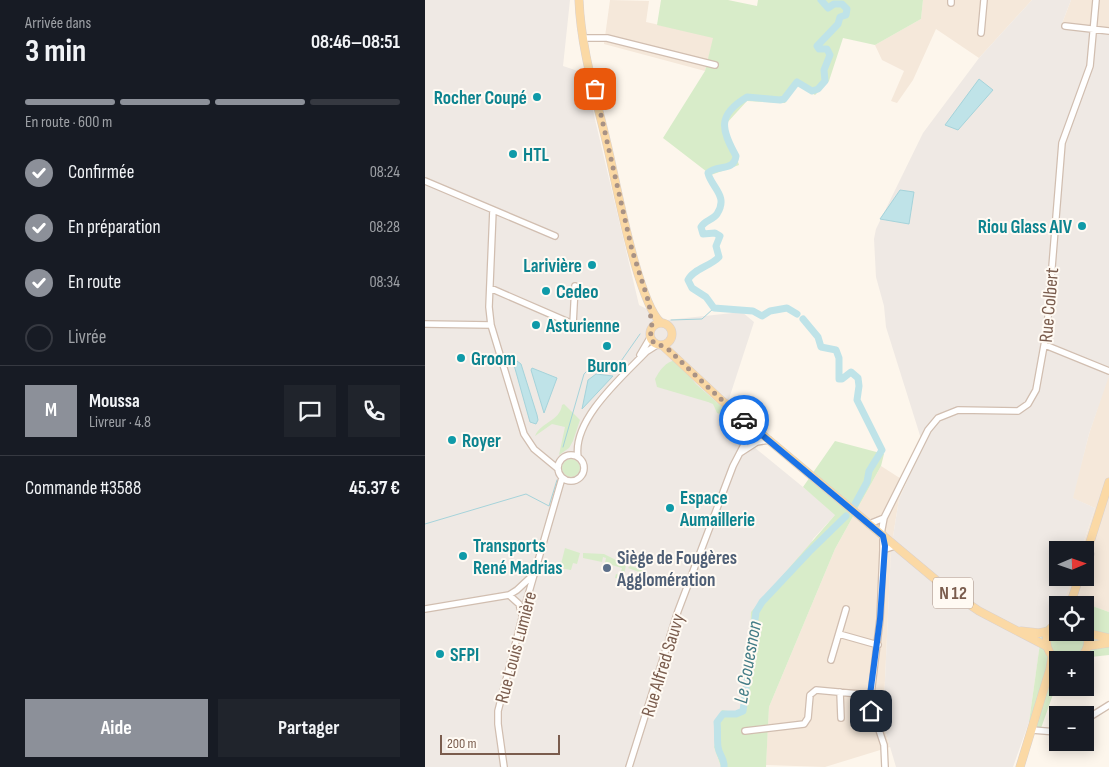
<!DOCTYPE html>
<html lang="fr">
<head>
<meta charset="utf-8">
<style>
	:root { --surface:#171b24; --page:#20242c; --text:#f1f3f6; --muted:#9ea1a6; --line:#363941; --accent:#8c9099 }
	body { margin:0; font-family:"Sofia Sans Condensed",sans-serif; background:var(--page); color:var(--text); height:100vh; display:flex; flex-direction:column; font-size:19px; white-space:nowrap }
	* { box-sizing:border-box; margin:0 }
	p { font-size:16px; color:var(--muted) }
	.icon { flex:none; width:28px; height:28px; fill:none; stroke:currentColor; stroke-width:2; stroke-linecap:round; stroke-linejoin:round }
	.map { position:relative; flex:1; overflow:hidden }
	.side { display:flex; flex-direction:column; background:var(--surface); width:425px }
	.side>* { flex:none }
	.needle { width:32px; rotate:88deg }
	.fabs { position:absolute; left:624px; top:541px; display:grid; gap:10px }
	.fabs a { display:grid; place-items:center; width:45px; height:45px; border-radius:0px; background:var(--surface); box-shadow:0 2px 12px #0003; font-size:25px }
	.scale { position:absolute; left:15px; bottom:12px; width:120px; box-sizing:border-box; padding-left:5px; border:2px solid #7a5c4d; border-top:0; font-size:14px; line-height:18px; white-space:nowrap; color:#7a5c4d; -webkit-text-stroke:4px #fffaf3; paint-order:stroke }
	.pin { position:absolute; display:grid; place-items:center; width:42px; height:42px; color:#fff; margin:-21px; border-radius:10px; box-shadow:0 2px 8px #0006 }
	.courier { position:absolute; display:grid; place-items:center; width:50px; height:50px; margin:-25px; border:4px solid #1a73e8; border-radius:50%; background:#fff; color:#222; box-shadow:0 1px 6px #0007 }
	.summary em { font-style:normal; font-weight:700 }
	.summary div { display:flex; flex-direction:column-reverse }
	.summary { display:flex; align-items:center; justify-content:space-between; height:85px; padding:0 25px }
	h1 { font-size:32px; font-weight:700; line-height:38px }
	.bar { display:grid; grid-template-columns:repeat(4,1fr); gap:8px 5px; align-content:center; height:60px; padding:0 25px }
	.bar i { height:6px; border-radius:4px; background:var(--line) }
	.bar .active { background:var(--accent) }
	.bar p { grid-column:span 4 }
	.line { display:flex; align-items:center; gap:12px; padding:0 25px; border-top:1px solid var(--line) }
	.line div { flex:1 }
	.round { display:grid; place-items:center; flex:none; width:52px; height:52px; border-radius:0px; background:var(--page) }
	ol { padding:0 25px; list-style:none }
	li { display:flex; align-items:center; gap:15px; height:55px }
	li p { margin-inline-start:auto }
	li .icon { padding:5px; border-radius:50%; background:var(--accent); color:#fff; stroke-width:4 }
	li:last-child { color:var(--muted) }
	li i { width:28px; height:28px; border:2px solid var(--line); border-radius:50% }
	.button { display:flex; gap:10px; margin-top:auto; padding:10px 25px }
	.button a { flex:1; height:58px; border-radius:0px; background:var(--accent); color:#fff; font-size:20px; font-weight:700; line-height:58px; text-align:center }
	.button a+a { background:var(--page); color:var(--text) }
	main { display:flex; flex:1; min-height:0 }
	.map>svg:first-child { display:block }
	.residential { fill:#f5e8da }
	.industrial { fill:#efe9e4 }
	.green { fill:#d8ecc9 }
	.water { fill:#bfe3e8; stroke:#a5d3da }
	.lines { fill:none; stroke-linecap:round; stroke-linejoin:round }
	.stream { stroke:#a5d3da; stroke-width:1 }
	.river { stroke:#bfe3e8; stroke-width:7 }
	.minor-casing { stroke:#d1beb0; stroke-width:8 }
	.major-casing { stroke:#dad1cd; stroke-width:9 }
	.minor { stroke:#fff; stroke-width:5.5 }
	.major { stroke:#fbd9a5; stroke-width:8 }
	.done { stroke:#a89285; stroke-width:5; stroke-dasharray:0 9 }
	.route { stroke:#1a73e8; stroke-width:6 }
	.culture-dot { fill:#0f9aa8; stroke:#fffaf3; stroke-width:2 }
	.service-dot { fill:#5c6f8a; stroke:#fffaf3; stroke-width:2 }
	.labels { text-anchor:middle; stroke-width:4; stroke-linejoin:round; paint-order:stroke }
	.shield { fill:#fffaf3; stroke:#a28b7f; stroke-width:1 }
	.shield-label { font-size:18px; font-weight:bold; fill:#7a5c4d }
	.culture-label { font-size:19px; font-weight:bold; fill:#0d838f; stroke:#fffaf3; text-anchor:start }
	.street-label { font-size:19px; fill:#7a5c4d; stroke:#fffaf3 }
	.service-label { font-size:19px; font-weight:bold; fill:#4e5e75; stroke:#fffaf3; text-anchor:start }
	.water-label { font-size:20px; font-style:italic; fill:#437c86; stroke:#fffaf3 }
</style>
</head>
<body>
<main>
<section class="side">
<div class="summary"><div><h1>3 min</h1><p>Arrivée dans</p></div><em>08:46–08:51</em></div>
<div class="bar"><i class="active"></i><i class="active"></i><i class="active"></i><i></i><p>En route · 600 m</p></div>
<ol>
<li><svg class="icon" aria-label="check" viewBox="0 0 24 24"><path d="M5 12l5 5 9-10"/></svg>Confirmée<p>08:24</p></li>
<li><svg class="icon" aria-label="check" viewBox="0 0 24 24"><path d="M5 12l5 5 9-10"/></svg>En préparation<p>08:28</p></li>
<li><svg class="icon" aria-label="check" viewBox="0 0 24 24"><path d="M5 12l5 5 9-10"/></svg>En route<p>08:34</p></li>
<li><i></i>Livrée</li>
</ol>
<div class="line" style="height:90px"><b class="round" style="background:var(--accent);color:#fff">M</b><div><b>Moussa</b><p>Livreur · 4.8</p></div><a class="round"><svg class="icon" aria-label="chat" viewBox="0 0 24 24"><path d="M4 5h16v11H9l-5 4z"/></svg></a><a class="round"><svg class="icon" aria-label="phone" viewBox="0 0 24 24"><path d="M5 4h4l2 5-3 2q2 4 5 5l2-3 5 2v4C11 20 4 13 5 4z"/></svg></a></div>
<div class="line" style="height:65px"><div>Commande #3588</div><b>45.37 €</b></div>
<div class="button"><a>Aide</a><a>Partager</a></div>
</section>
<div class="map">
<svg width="684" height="767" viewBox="0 0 684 767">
	<rect width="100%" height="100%" fill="#fdf6ec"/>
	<path class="residential" d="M185,0L224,1L221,22L289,37L280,71L179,44Z
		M498,0H607L554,58L511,29L488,80L472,103L466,101L479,71L457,60L450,45L496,19Z
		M646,0H684V33L636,26Z
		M683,376H684V612L640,596L647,578H660V550H656L670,508L647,498L664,434Z
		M456,466L481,482L474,499L466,549L458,723L465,747L400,767L341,765L344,707L410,549Z"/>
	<path class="industrial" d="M0,0H145L138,66L159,73L214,305L242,320L317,312L329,322L300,411L318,438L411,514L388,539L323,691L318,697V709L294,734L289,747L296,767H0Z
		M607,0H646L636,26L684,33V376L664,434L648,498L670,508L656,550H632V578H647L638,605H632V619L617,630L604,722L588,767H471L458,723L466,549L474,499L498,445L461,327L459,306L451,277L449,239L451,229L498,133L554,58Z"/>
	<path class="green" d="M236,0H303L332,6L333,0H498L496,19L450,45L418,38L404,81L390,95L373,84L360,103L322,101L301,124L314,165L286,175L238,138L280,71L288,38L232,25Z
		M251,360L271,384L297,407L295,414L292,413L288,404L283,402L232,387L230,379C235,370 240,362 251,360Z
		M139,404L155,420L148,441L144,448L134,455L140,427L127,424L110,436C116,422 135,421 137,405Z
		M410,441L459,454L456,466L410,549L344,707L341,767H296L289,747L294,734L289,723L297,710L315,713L318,709V697L323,691L326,612L410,515L378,487Z
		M137 468a9 9 0 1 1 18 0a9 9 0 1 1-18 0Z
		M140,548L155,553L152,564L148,563L146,570L135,568Z
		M158,553L179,554L201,565L198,580L190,578L191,574L195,575L197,568L180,563L181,558L178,557L177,562L158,558Z
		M205,566L219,570L214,588H211L214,572L203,568Z
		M640,596L684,612V655L666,657L660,663V660H632V683L614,734L604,722L617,629L632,619V632H660V605H638Z"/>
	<path class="water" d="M554,79L568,90L533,130L520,125Z
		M475,190L489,192L484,224L455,219Z
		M92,361L96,364L112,415L113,420L111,424L105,422L89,365Z
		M107,368L132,378L119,413L106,370Z
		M171,374L188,376L157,409L163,380Z"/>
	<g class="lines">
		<path class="stream" d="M246,320L277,319L289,308
			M138,447L159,374L163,370L194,364L215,334
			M0,524L101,494L124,506L132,480"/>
		<path class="river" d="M372,314L362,308L345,311L337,316L328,311L289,308L281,297L267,288L263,280C268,269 286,266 294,257L291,246L295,236L290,233L278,234L276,227C280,220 288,220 292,214C304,196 286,187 283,173C292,164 309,172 311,156C296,129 292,115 322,97L355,100L359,99L372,82L387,91L393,89L400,81L399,70L405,55L402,49H394L392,46L413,24L415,17L421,15L422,9L417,4H409L403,8L396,0
			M378,319L393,337L396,347L411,350L414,358V379H417L426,372L433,378L434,386L432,400L457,450L444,471L442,482L430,504
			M299,767C300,759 294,755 293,747C292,739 293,731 292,722L298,714H311L318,711L331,612L337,602L384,552L421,516"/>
		<g class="minor-casing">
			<path id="minor" d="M526,3V0
				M640,26L684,31
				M556,33L559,0
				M158,38H182L290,65
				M0,181L130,236
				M68,210L64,307L66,325L99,434L109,449L132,468
				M65,288L148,324L150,286
				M0,324L66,325
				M620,345L684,371
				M215,355L225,338
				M315,453L332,442L344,440
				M133 468a13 13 0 1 1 26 0a13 13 0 1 1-26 0Z
				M153,457C147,420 197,377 221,352L232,345
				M459,518L503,430L513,418L533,410L593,411L603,404L611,390L622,329L637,143L665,66L671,0
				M444,524L459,518L456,534
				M458,535V550L470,546
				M458,550L455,619L445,703L459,745L460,767
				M84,595L94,604L97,615
				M0,609L84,595L92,590L107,576
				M414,634L453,645
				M406,660L421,609
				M415,692L416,718
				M660,720L684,705
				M607,730L632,732
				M320,731L379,724L383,718L385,695L391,690L445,695
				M79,767L73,724V711L102,599L137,478
				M204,767L253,611L308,466L322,439L324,423"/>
		</g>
		<g class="major-casing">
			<path id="major" d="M154,0C156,52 173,103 184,153C192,187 213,302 236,323
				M225 334a11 11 0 1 1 22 0a11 11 0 1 1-22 0Z
				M237,345L296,400L523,590L554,611L621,646
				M660,558L684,482
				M660,571L665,554
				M645,605L654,578
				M632,623C617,632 619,651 632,660
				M596,631L614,633L624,631
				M662,633L684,638
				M663,646L684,643
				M652,660C663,653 666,641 660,630
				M625,682L632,669
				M595,767L625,669L627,656"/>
		</g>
		<use href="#minor" class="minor"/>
		<use href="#major" class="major"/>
	</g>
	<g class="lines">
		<path class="done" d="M170,89L207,250L224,303L227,327L225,338C230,346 237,344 244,350C269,374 293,397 319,420"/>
		<path class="route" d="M319,420L458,536L460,546L455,619L445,695L446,711"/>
	</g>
	<g class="culture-dot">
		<circle cx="112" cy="97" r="5"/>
		<circle cx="88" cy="154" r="5"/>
		<circle cx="657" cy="226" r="5"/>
		<circle cx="167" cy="265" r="5"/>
		<circle cx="121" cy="291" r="5"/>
		<circle cx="111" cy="325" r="5"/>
		<circle cx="182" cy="346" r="5"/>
		<circle cx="36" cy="358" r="5"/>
		<circle cx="27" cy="440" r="5"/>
		<circle cx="245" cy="508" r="5"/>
		<circle cx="38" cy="556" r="5"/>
		<circle cx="15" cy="654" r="5"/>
	</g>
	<circle class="service-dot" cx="182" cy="568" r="5"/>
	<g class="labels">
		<rect class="shield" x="508" y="577.5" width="40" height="31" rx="4"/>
		<g class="shield-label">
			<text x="528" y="599">N 12</text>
		</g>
		<g class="culture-label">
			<text x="102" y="104" text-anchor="end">Rocher Coupé</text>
			<text x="98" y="161">HTL</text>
			<text x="647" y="233" text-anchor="end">Riou Glass AIV</text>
			<text x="157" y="272" text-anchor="end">Larivière</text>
			<text x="131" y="298">Cedeo</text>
			<text x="121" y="332">Asturienne</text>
			<text x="46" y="365">Groom</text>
			<text x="182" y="372" text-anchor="middle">Buron</text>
			<text x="37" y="447">Royer</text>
			<text x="255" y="504">Espace<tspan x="255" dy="22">Aumaillerie</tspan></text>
			<text x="48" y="552">Transports<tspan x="48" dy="22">René Madrias</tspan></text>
			<text x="25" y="661">SFPI</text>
		</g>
		<g class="street-label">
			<text transform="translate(623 305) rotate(-85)" y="7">Rue Colbert</text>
			<text transform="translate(90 647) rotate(-75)" y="7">Rue Louis Lumière</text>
			<text transform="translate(237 665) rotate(-73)" y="7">Rue Alfred Sauvy</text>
		</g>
		<g class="service-label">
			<text x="192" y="564">Siège de Fougères<tspan x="192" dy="22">Agglomération</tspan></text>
		</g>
		<g class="water-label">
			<text transform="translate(322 662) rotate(-80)" y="7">Le Couesnon</text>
		</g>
	</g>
</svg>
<div class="fabs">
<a><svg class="needle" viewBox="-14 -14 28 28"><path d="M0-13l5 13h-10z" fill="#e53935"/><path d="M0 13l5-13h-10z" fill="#9ea1a6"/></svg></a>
<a><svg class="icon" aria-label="locate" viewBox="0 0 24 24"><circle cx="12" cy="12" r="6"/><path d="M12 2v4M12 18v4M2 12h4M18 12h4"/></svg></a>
<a>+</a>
<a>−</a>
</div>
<div class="scale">200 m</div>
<div class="pin" style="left:170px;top:89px;background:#ea580c"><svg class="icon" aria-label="bag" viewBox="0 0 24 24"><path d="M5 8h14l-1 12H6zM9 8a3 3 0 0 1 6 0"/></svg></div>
<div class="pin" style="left:446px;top:711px;background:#1f2937"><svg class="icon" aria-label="home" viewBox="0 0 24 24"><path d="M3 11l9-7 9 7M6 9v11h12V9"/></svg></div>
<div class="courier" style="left:319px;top:420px"><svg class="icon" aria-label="car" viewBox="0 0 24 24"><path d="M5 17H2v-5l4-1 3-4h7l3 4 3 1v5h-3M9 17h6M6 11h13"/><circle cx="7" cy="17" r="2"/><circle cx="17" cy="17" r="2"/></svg></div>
</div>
</main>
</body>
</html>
